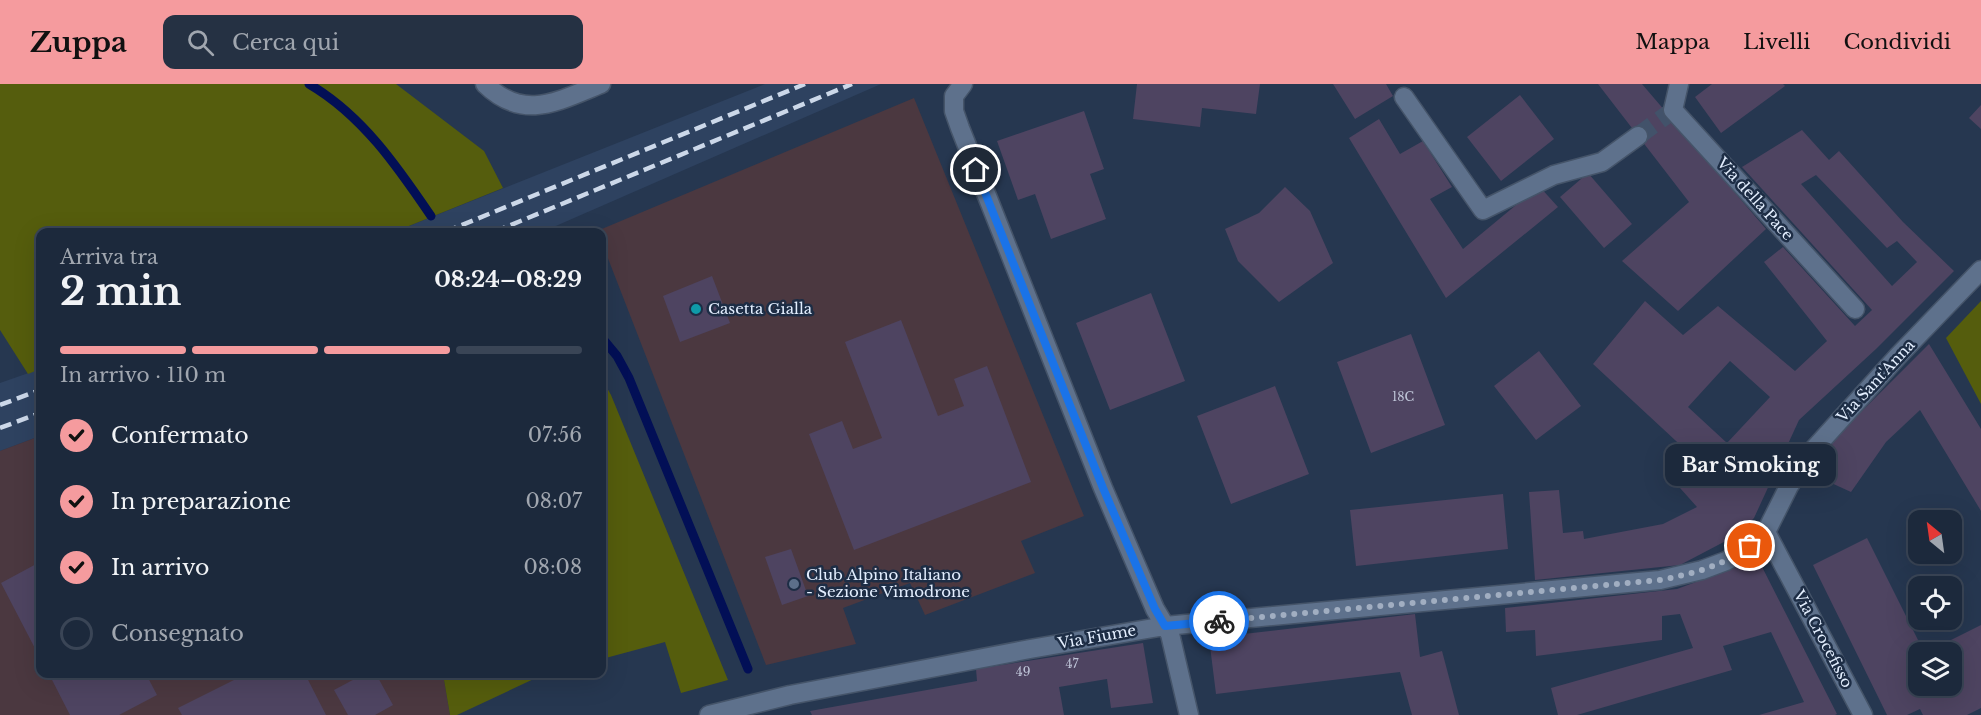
<!DOCTYPE html>
<html lang="it">
<head>
<meta charset="utf-8">
<style>
	:root { --surface:#1c293c; --page:#253143; --text:#f1f3f6; --muted:#a0a6af; --line:#3a4556; --accent:#f59b9e }
	body { margin:0; font-family:"Libre Baskerville",serif; background:var(--page); color:var(--text); height:100vh; display:flex; flex-direction:column; font-size:22px; white-space:nowrap }
	* { box-sizing:border-box; margin:0 }
	p { font-size:20px; color:var(--muted) }
	.icon { flex:none; width:33px; height:33px; fill:none; stroke:currentColor; stroke-width:2; stroke-linecap:round; stroke-linejoin:round }
	.map { position:relative; flex:1; overflow:hidden }
	.side { position:absolute; left:36px; top:144px; width:570px; height:450px; display:flex; flex-direction:column; background:var(--surface); border-radius:12px; box-shadow:0 6px 24px #0002,0 0 0 2px var(--line) }
	.side>* { flex:none }
	.needle { width:39px; rotate:331deg }
	.tools { position:absolute; left:1908px; top:426px; display:grid; gap:12px }
	.tools a { display:grid; place-items:center; width:54px; height:54px; border-radius:12px; background:var(--surface); box-shadow:0 6px 24px #0002,0 0 0 2px var(--line); font-size:30px }
	.pin { position:absolute; display:grid; place-items:center; width:51px; height:51px; color:#fff; margin:-26px; border:3px solid #fff; border-radius:50%; box-shadow:0 2px 6px #0007 }
	.courier { position:absolute; display:grid; place-items:center; width:60px; height:60px; margin:-30px; border:4px solid #1a73e8; border-radius:50%; background:#fff; color:#222; box-shadow:0 2px 8px #0007 }
	.bubble { position:absolute; height:42px; border-radius:12px; background:var(--surface); box-shadow:0 6px 24px #0002,0 0 0 2px var(--line); font-size:20px; font-weight:700; line-height:42px; text-align:center }
	.head em { font-style:normal; font-weight:700 }
	.head div { display:flex; flex-direction:column-reverse }
	.head { display:flex; align-items:center; justify-content:space-between; height:102px; padding:0 24px }
	h1 { font-size:39px; font-weight:700; line-height:45px }
	.bar { display:grid; grid-template-columns:repeat(4,1fr); gap:9px 6px; align-content:center; height:72px; padding:0 24px }
	.bar i { height:8px; border-radius:4px; background:var(--line) }
	.bar .on { background:var(--accent) }
	.bar p { grid-column:span 4 }
	ol { padding:0 24px; list-style:none }
	li { display:flex; align-items:center; gap:18px; height:66px }
	li p { margin-inline-start:auto }
	li .icon { padding:6px; border-radius:50%; background:var(--accent); color:#111; stroke-width:4 }
	li:last-child { color:var(--muted) }
	li i { width:33px; height:33px; border:3px solid var(--line); border-radius:50% }
	header { display:flex; align-items:center; gap:36px; box-sizing:border-box; height:84px; padding:0 30px; background:var(--accent); color:#111 }
	header strong { font-size:28px }
	nav { display:flex; gap:33px; margin-inline-start:auto; font-size:21px }
	.search { width:420px; height:54px; background:var(--page); display:flex; align-items:center; gap:15px; box-sizing:border-box; padding:0 21px; border-radius:12px; color:var(--muted); font-size:22px }
	.map>svg:first-child { display:block }
	.built { fill:#2e4260 }
	.education { fill:#4b3840 }
	.green { fill:#555d0d }
	.lines { fill:none; stroke-linecap:round; stroke-linejoin:round }
	.stream { stroke:#020f56; stroke-width:9 }
	.building { fill:#4e4461; fill-rule:evenodd }
	.minor-tunnel { stroke:#42526a; stroke-width:18; stroke-dasharray:18 9; stroke-linecap:butt }
	.minor-casing { stroke:#455469; stroke-width:21 }
	.minor { stroke:#5e718c; stroke-width:18 }
	.rail { stroke:#ccd8e9; stroke-width:4.5; stroke-dasharray:12 6; stroke-linecap:butt }
	.done { stroke:#a1aec1; stroke-width:6; stroke-dasharray:0 10.8 }
	.route { stroke:#1a73e8; stroke-width:8 }
	.culture-dot { fill:#0f9aa8; stroke:#1d2d45; stroke-width:2 }
	.service-dot { fill:#5c6f8a; stroke:#1d2d45; stroke-width:2 }
	.labels { text-anchor:middle; stroke-width:5; stroke-linejoin:round; paint-order:stroke }
	.number-label { font-size:12px; fill:#bec4d7 }
	.street-label { font-size:15px; fill:#e3eefe; stroke:#1d2d45 }
	.poi-label { font-size:15px; fill:#e3eefe; stroke:#1d2d45; text-anchor:start }
</style>
</head>
<body>
<header>
<strong>Zuppa</strong>
<div class="search"><svg class="icon" aria-label="search" viewBox="0 0 24 24"><circle cx="10" cy="10" r="6"/><path d="M15 15l6 6"/></svg>Cerca qui</div>
<nav><a>Mappa</a><a>Livelli</a><a>Condividi</a></nav>
</header>
<div class="map">
<svg width="1981" height="631" viewBox="0 0 1981 631">
	<rect width="100%" height="100%" fill="#263750"/>
	<path class="built" d="M765,0H881L542,148H394Z
		M40,285V352L0,367V299Z"/>
	<path class="education" d="M914,14L1084,432L1021,457L1035,489L925,531L910,499L843,524L856,560L766,581L602,159V148L597,147Z
		M40,352V590H443L450,631H0V367Z"/>
	<path class="green" d="M0,0H396L484,67L503,104L394,148H40V285L28,290L0,246Z
		M1981,217V320L1946,254Z
		M602,295L611,311L728,596L681,609L665,558L602,575Z
		M443,590H550L538,593L457,631H450Z"/>
	<g class="lines">
		<path class="stream" d="M309,0C362,31 397,82 431,132
			M602,254L617,272L629,294L748,585"/>
	</g>
	<path class="building" d="M1137,0H1260L1256,30L1202,24L1200,43L1133,35Z
		M1333,0H1386L1393,12L1355,35Z
		M1598,0H1642L1766,145L1678,227L1622,177L1689,118Z
		M1712,0H1783L1785,2L1721,49L1695,13Z
		M1520,11L1554,55L1501,97L1467,53Z
		M1981,21V45L1969,34Z
		M1084,27L1104,85L1090,90L1106,135L1051,155L1035,110L1018,116L997,57Z
		M1379,35L1400,70L1423,57L1452,103L1430,115L1463,165L1539,102L1558,123L1446,214L1349,54Z
		M1802,46L1829,76L1839,67L1903,138L1954,187L1876,265L1799,336L1754,434L1739,450L1680,481L1535,496L1529,408L1559,406L1563,449L1583,447L1584,455L1663,440L1697,423L1680,404L1703,382L1593,280L1645,217L1683,251L1718,222L1795,287L1827,257L1764,178L1783,163L1855,242L1872,226L1742,83ZM1816,91L1887,164L1897,157L1917,178L1892,202L1801,100ZM1730,277L1770,313L1727,359L1688,323Z
		M1588,89L1632,140L1604,164L1560,113Z
		M1285,103L1310,127L1333,179L1279,218L1238,177L1225,145L1259,129Z
		M712,192L730,239L680,258L663,212Z
		M1151,209L1185,297L1110,326L1076,239Z
		M901,236L938,332L964,322L954,295L987,282L1031,398L854,466L809,350L842,337L853,365L882,354L845,258Z
		M1411,250L1445,341L1371,369L1337,278Z
		M1929,260L1981,345V427L1920,326L1886,358L1851,408L1816,392L1835,354Z
		M1539,267L1581,322L1536,356L1494,302Z
		M1275,302L1309,390L1231,420L1197,332Z
		M1503,410L1508,465L1356,482L1350,426Z
		M1867,454L1924,568H1918V602H1952V568H1927L1981,541V624L1967,631H1923L1920,625L1907,631H1887L1813,481Z
		M791,465L808,512L782,521L765,473Z
		M1758,475L1837,630L1835,631H1759L1804,618L1771,548L1723,562L1732,586L1577,631H1558L1551,604L1693,564L1680,530L1662,532V556L1536,572L1535,546L1506,548L1505,524L1677,505Z
		M40,478V574L1,499Z
		M1415,530L1420,573L1442,567L1459,631H1412L1400,588L1216,610L1209,554Z
		M1143,559L1153,619L1111,624L1107,595L1059,603L1064,631H812L810,627L977,597L976,585Z
		M49,590H146L157,611L119,631H70Z
		M246,590H305L326,631H182L178,624Z
		M364,590H376L393,621L375,631H348L334,606Z"/>
	<g class="lines">
		<path class="minor-tunnel" d="M1638,52L1668,30"/>
		<g class="minor-casing">
			<path id="minor" d="M485,0C524,38 558,17 601,0
				M963,0L954,12V27L960,44L1103,404L1155,525L1170,550L1189,631
				M1404,13L1483,126L1554,91L1602,78L1638,52
				M1673,26L1855,225
				M1673,26L1679,0
				M1766,448L1863,631
				M709,631L790,611L1030,565L1165,542L1660,496L1702,486L1726,477L1739,470L1766,448L1789,402L1813,366L1898,272L1981,186"/>
		</g>
		<use href="#minor" class="minor"/>
		<path class="rail" d="M445,148L805,0
			M494,148L852,0
			M0,321L40,306
			M0,344L40,329"/>
	</g>
	<g class="lines">
		<path class="done" d="M1219,537L1660,496C1692,490 1723,482 1750,462"/>
		<path class="route" d="M976,86L1103,404L1155,525L1165,542L1219,537"/>
	</g>
	<circle class="culture-dot" cx="696" cy="225" r="6"/>
	<circle class="service-dot" cx="794" cy="500" r="6"/>
	<g class="labels">
		<g class="number-label">
			<text x="1403" y="317">18C</text>
			<text x="1072" y="584">47</text>
			<text x="1023" y="592">49</text>
		</g>
		<g class="street-label">
			<text transform="translate(1755 115) rotate(48)" y="5">Via della Pace</text>
			<text transform="translate(1876 297) rotate(-47)" y="5">Via Sant'Anna</text>
			<text transform="translate(1097 553) rotate(-10)" y="5">Via Fiume</text>
			<text transform="translate(1823 555) rotate(62)" y="5">Via Crocefisso</text>
		</g>
		<g class="poi-label">
			<text x="708" y="230">Casetta Gialla</text>
			<text x="806" y="496">Club Alpino Italiano<tspan x="806" dy="17">- Sezione Vimodrone</tspan></text>
		</g>
	</g>
</svg>
<div class="tools">
<a><svg class="needle" viewBox="-14 -14 28 28"><path d="M0-13l5 13h-10z" fill="#e53935"/><path d="M0 13l5-13h-10z" fill="#a0a6af"/></svg></a>
<a><svg class="icon" aria-label="locate" viewBox="0 0 24 24"><circle cx="12" cy="12" r="6"/><path d="M12 2v4M12 18v4M2 12h4M18 12h4"/></svg></a>
<a><svg class="icon" aria-label="layers" viewBox="0 0 24 24"><path d="M12 4l9 5-9 5-9-5zM3 14l9 5 9-5"/></svg></a>
</div>
<div class="pin" style="left:1750px;top:462px;background:#ea580c"><svg class="icon" aria-label="bag" viewBox="0 0 24 24"><path d="M5 8h14l-1 12H6zM9 8a3 3 0 0 1 6 0"/></svg></div>
<div class="pin" style="left:976px;top:86px;background:#1f2937"><svg class="icon" aria-label="home" viewBox="0 0 24 24"><path d="M3 11l9-7 9 7M6 9v11h12V9"/></svg></div>
<div class="courier" style="left:1219px;top:537px"><svg class="icon" aria-label="bike" viewBox="0 0 24 24"><circle cx="6" cy="16" r="4"/><circle cx="18" cy="16" r="4"/><path d="M6 16l4-8h5l3 8M10 8l3 8H6M13 5h3"/></svg></div>
<div class="bubble" style="left:1665px;top:360px;width:171px">Bar Smoking</div>
<section class="side">
<div class="head"><div><h1>2 min</h1><p>Arriva tra</p></div><em>08:24–08:29</em></div>
<div class="bar"><i class="on"></i><i class="on"></i><i class="on"></i><i></i><p>In arrivo · 110 m</p></div>
<ol>
<li><svg class="icon" aria-label="check" viewBox="0 0 24 24"><path d="M5 12l5 5 9-10"/></svg>Confermato<p>07:56</p></li>
<li><svg class="icon" aria-label="check" viewBox="0 0 24 24"><path d="M5 12l5 5 9-10"/></svg>In preparazione<p>08:07</p></li>
<li><svg class="icon" aria-label="check" viewBox="0 0 24 24"><path d="M5 12l5 5 9-10"/></svg>In arrivo<p>08:08</p></li>
<li><i></i>Consegnato</li>
</ol>
</section>
</div>
</body>
</html>
